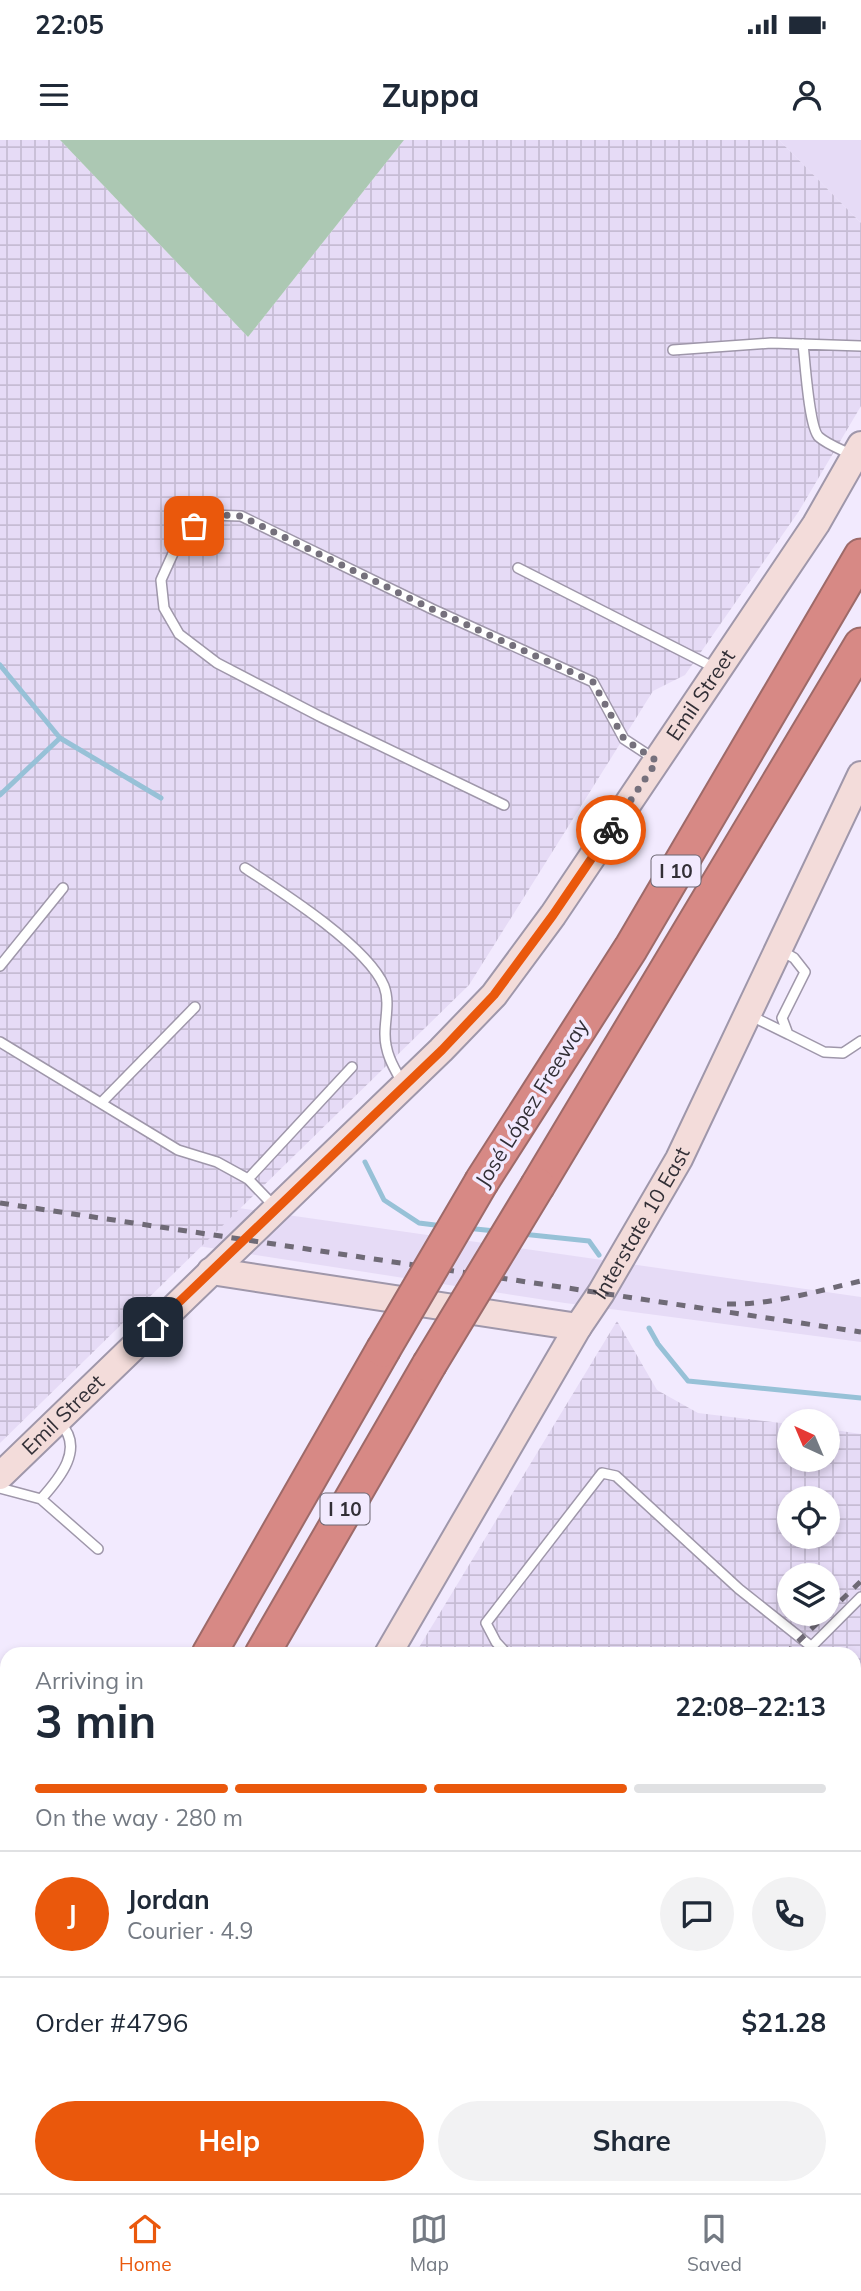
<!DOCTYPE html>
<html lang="en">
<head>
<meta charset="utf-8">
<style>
	:root { --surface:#fff; --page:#f2f2f3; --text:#1f2937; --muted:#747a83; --line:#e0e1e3; --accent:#ea580c }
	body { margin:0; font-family:Mulish,sans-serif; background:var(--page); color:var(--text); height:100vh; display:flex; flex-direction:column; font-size:26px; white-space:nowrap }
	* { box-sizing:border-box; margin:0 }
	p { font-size:23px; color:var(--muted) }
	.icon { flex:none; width:38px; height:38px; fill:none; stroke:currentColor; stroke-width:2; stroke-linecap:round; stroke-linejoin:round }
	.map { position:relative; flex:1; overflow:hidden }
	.sheet { position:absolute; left:0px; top:1507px; width:861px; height:548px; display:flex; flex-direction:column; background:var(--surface); border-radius:21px 21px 0 0; box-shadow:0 4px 10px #0003 }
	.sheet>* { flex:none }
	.needle { width:46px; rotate:316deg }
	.tools { position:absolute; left:777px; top:1269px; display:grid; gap:14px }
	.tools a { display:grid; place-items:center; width:63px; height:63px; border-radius:50%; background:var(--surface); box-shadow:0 4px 10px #0003; font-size:35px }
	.pin { position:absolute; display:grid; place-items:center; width:60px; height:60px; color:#fff; margin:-30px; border-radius:14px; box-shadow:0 4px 10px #0006 }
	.courier { position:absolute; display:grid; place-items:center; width:70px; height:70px; margin:-35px; border:5px solid #ea580c; border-radius:50%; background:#fff; color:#222; box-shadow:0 2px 9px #0007 }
	.summary em { font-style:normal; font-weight:700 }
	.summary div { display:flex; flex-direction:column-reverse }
	.summary { display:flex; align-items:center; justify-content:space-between; height:119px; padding:0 35px }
	h1 { font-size:46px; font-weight:700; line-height:52px }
	.bar { display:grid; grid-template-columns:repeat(4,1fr); gap:10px 7px; align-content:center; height:84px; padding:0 35px }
	.bar i { height:9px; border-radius:5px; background:var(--line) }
	.bar .current { background:var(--accent) }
	.bar p { grid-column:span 4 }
	.line { display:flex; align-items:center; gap:18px; padding:0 35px; border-top:2px solid var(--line) }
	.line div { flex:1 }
	.round { display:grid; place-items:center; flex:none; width:74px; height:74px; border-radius:37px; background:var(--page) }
	.button { display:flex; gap:14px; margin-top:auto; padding:14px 35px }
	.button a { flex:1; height:80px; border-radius:42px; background:var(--accent); color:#fff; font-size:28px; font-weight:700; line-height:80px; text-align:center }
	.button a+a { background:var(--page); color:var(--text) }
	.status { display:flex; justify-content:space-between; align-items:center; height:49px; padding:0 35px; background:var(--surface); direction:ltr }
	.status svg { height:19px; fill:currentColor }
	header { display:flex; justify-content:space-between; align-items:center; height:91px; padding:0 35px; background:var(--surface); font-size:32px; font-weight:700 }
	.tabs { display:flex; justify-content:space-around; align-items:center; height:98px; border-top:2px solid var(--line); background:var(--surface); font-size:19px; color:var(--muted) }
	.tabs a { display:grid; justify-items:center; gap:4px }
	.tabs .current { color:var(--accent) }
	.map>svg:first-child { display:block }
	.built { fill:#e6dbf6 }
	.industrial { fill:url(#industrial-grid); fill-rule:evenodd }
	.green { fill:#acc8b3 }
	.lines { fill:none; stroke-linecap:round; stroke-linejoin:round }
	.stream { stroke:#97c1d7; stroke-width:5 }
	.service-casing { stroke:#9f97aa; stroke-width:12 }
	.secondary-casing { stroke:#9f97aa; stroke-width:30 }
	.motorway-casing { stroke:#9d6a69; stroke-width:37 }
	.service { stroke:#fff; stroke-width:9 }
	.secondary { stroke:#f3dcda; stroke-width:26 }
	.motorway { stroke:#d78985; stroke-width:33 }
	.rail { stroke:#6f6a76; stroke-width:5; stroke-dasharray:9 9; stroke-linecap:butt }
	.motorway-bridge-casing { stroke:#9d6a69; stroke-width:37; stroke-linecap:butt }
	.motorway-bridge { stroke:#d78985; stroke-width:33 }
	.done { stroke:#75707c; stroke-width:7; stroke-dasharray:0 12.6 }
	.route { stroke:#ea580c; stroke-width:9 }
	.labels { text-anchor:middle; stroke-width:7; stroke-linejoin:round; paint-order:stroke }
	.shield { fill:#f2eafe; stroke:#6c6772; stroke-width:2 }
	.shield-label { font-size:19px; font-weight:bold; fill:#322f36 }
	.street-label { font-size:21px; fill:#322f36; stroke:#f2eafe }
</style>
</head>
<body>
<div class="status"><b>22:05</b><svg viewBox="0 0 49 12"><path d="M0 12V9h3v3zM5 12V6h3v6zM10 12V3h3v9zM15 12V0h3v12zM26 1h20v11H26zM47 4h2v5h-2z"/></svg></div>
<header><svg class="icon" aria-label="menu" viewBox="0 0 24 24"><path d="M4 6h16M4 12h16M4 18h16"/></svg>Zuppa<svg class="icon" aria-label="person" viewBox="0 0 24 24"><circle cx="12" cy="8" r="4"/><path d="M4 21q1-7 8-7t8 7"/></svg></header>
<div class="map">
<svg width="861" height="2053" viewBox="0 0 861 2053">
	<defs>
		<pattern id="industrial-grid" width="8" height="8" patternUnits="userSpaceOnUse" patternTransform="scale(1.75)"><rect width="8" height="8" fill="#e6dbf6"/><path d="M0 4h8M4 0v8" fill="none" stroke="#c6bcd4"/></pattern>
	</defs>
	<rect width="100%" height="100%" fill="#f2eafe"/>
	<path class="built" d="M779,0H861V83Z
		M0,1034L861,1157V1202L565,1163L185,1104Z
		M861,1613V1869L854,1876V1620Z
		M102,2048H677L671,2053H99Z"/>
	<path class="industrial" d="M0,0H60L248,197L404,0H779L861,83V266L799,371L685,535L653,551L469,845L0,1303Z
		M617,1181L657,1250L698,1273L789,1284V1320H828V1289L861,1294V1592L854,1599V1514H415ZM789,1358H828V1396H789ZM789,1435H828V1474H789Z"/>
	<path class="green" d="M60,0H404L248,197Z"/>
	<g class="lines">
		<path class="stream" d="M0,525L60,598L161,658
			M0,655L60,598
			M365,1022L384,1060L419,1083L443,1086
			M466,1088L495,1091
			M522,1094L589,1101L599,1115
			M649,1188L658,1204L688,1241L861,1258"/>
		<g class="service-casing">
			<path id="service" d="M803,204C805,221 809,288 819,297C828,305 843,310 854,316
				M673,210L771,203L861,206
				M518,428L717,529
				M504,665L319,576L217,523L179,494L164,468L161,440L180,398L207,375L241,376L432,469L593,542L624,599L656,620
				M245,728C282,752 367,806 384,846C390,862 385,878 385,894C385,914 394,928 403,944
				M780,810L794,818L805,832L782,878L788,894L824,912L843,913L861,901
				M0,826L63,748
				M749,875L788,894
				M0,902L178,1010L217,1022L248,1039L275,1067
				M101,963L195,867
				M248,1039L352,927
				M0,1348L41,1359L98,1409
				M41,1359C60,1338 85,1308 60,1283
				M507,1514L496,1502L486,1483L602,1333L616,1336L739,1449L812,1507
				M804,1514L861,1457
				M854,1571L861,1564
				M854,2021L861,2028
				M286,2048L296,2053
				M407,2048L417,2053
				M728,2048L734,2053
				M796,2048L802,2053
				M176,2053L179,2048
				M331,2053L334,2048
				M560,2053L563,2048
				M624,2053L629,2048
				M711,2053L717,2048"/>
		</g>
		<g class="secondary-casing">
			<g id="secondary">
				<path d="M211,1131L578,1187"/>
				<path id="s1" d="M0,1336L441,910L494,855L553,775L816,384L861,305"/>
				<path id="s2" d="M388,1514L578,1187L601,1153L679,1019L861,635"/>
			</g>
		</g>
		<g class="motorway-casing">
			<path id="motorway" d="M482,1041L631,808L861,416
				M538,1045L861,505
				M209,1514L383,1210
				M262,1514L429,1225
				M0,1749L7,1741
				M0,1865L7,1853
				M0,1959L7,1947
				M55,2053L57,2048"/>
		</g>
		<use href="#service" class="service"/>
		<use href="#secondary" class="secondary"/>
		<use href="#motorway" class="motorway"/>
		<path class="rail" d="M0,1063L861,1192
			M727,1164C772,1165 817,1151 861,1141
			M828,1473L861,1441
			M785,1514L827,1474"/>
		<g class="motorway-bridge-casing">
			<path id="motorway-bridge" d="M383,1210L482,1041
				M429,1225L538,1045"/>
		</g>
		<use href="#motorway-bridge" class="motorway-bridge"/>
	</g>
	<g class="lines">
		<path class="done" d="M194,386L207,374L241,376L432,469L593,542L624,599L657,621L611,690"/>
		<path class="route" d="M153,1187L442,910L494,855L553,775L611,690"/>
	</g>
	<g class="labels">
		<g class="shield">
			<rect x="651.5" y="715.5" width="49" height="31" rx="5"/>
			<rect x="320.5" y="1353.5" width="49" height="31" rx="5"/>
		</g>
		<g class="shield-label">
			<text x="676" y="738">I 10</text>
			<text x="345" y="1376">I 10</text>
		</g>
		<g class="street-label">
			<text dy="7" stroke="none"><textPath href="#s1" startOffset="1054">Emil Street</textPath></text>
			<text transform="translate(532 963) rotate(-58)" y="7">José López Freeway</text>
			<text dy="7" stroke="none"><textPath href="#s2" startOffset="500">Interstate 10 East</textPath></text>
			<text dy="7" stroke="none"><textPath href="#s1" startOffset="88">Emil Street</textPath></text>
		</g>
	</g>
</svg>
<div class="tools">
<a><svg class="needle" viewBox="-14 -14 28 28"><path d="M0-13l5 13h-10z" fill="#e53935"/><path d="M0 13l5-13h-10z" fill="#747a83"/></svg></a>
<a><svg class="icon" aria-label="locate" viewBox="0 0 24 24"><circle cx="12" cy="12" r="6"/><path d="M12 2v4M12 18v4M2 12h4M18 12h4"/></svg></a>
<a><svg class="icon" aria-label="layers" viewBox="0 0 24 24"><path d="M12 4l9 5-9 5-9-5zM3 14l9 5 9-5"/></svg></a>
</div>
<div class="pin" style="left:194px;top:386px;background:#ea580c"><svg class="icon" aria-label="bag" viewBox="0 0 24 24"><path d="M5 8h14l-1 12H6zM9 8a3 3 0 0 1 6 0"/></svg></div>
<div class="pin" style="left:153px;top:1187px;background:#1f2937"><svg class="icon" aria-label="home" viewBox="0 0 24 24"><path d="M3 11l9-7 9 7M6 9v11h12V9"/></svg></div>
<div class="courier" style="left:611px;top:690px"><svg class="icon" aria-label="bike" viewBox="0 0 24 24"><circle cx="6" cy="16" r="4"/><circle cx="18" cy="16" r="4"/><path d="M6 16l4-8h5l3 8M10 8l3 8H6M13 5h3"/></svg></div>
<section class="sheet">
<div class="summary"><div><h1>3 min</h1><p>Arriving in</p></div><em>22:08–22:13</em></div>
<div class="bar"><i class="current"></i><i class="current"></i><i class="current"></i><i></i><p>On the way · 280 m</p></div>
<div class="line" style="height:126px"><b class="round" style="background:var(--accent);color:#fff">J</b><div><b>Jordan</b><p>Courier · 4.9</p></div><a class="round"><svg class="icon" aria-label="chat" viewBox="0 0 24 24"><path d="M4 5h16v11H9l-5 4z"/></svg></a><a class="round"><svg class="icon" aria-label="phone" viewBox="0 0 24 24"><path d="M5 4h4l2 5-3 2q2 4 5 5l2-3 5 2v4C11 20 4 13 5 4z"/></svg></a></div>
<div class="line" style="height:91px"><div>Order #4796</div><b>$21.28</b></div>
<div class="button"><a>Help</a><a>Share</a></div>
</section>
</div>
<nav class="tabs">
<a class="current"><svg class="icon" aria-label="home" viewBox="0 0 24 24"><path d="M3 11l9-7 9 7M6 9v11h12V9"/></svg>Home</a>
<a><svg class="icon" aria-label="map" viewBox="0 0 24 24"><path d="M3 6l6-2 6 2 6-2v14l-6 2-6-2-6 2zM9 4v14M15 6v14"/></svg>Map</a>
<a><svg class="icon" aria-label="saved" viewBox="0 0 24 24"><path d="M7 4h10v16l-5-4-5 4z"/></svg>Saved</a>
</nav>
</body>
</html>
